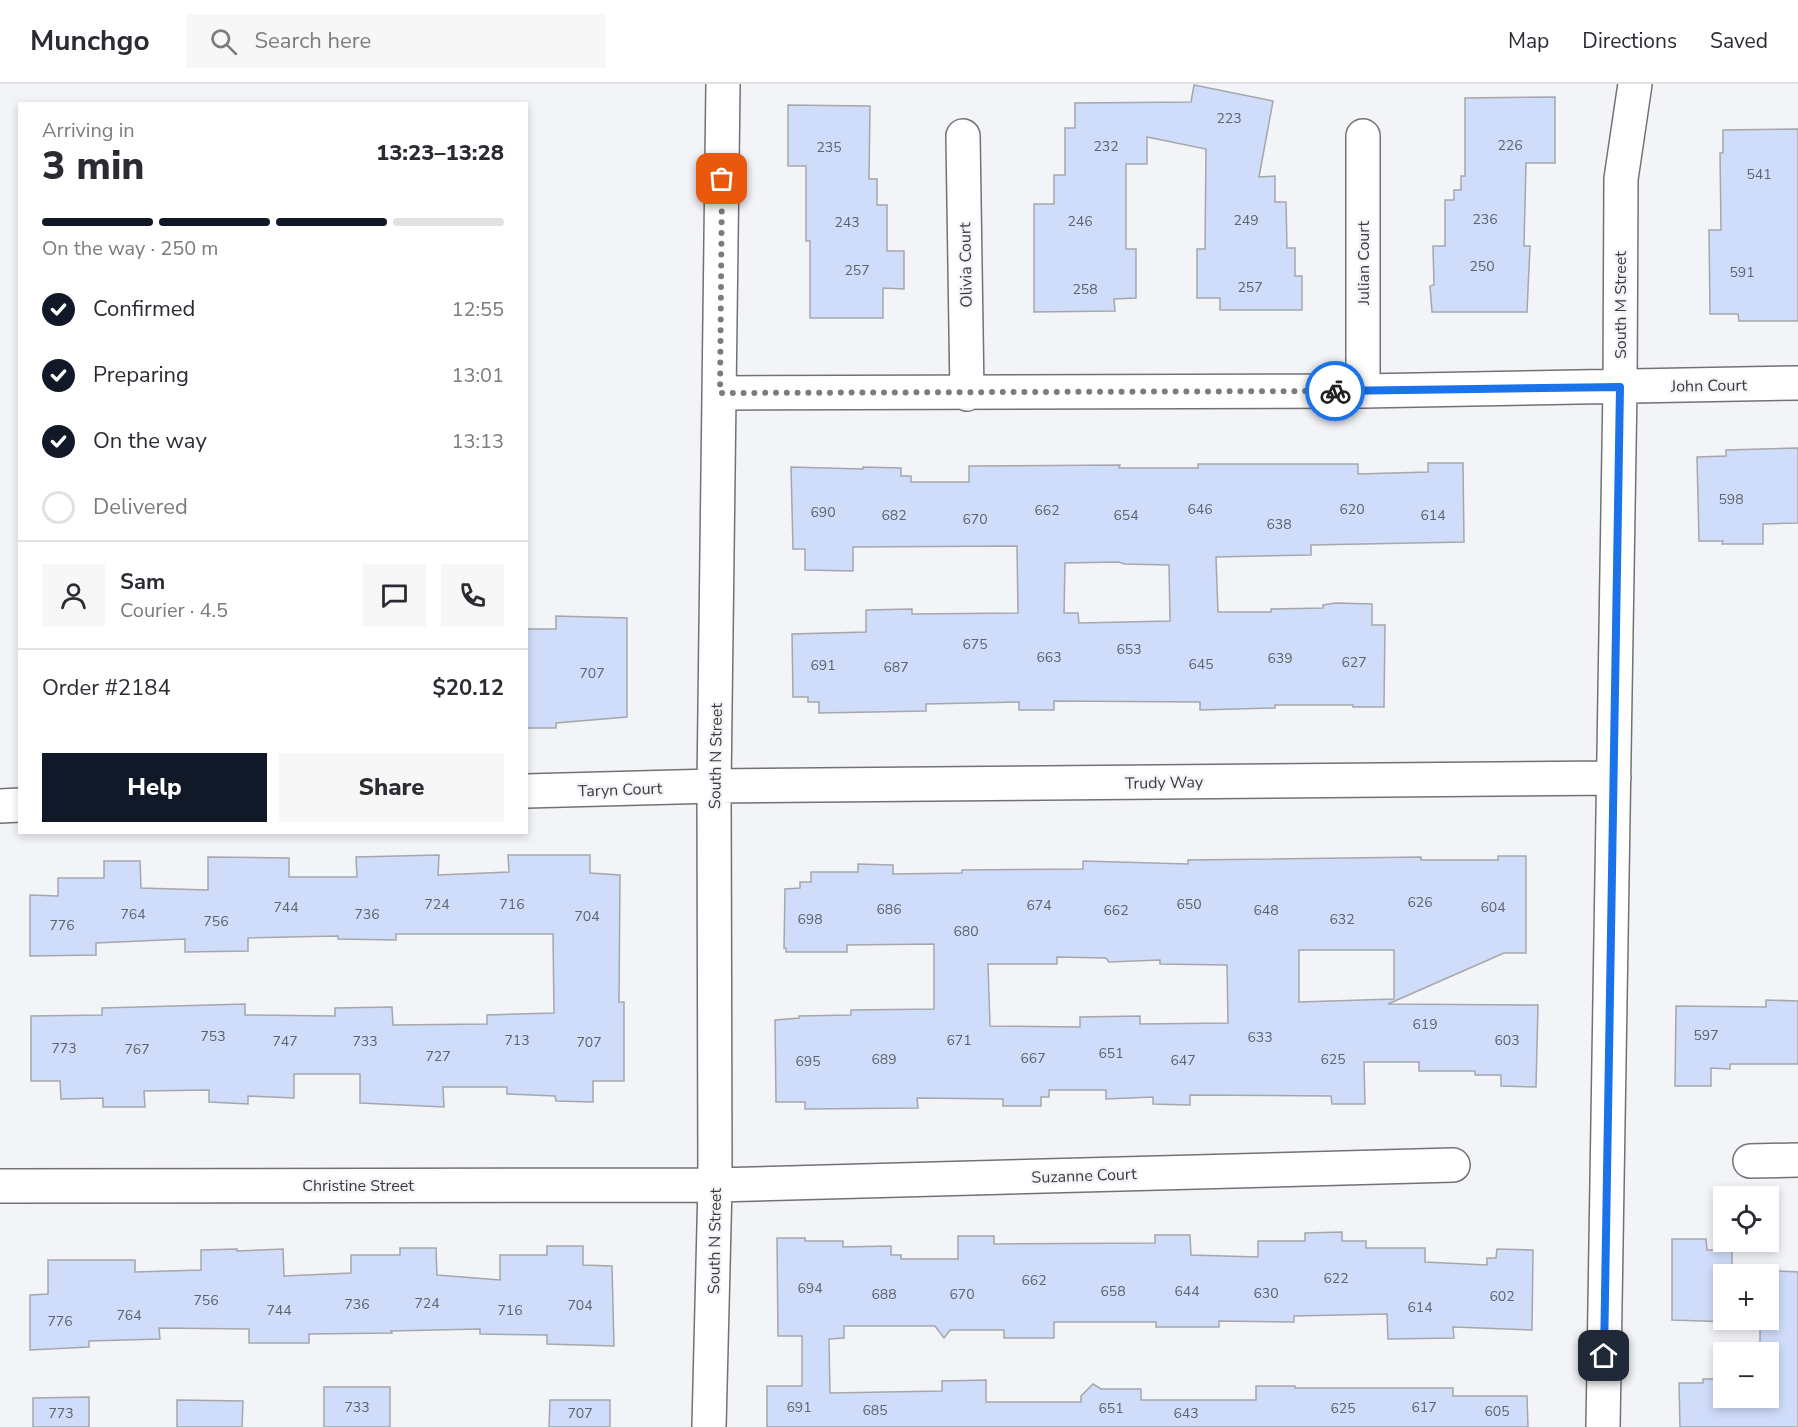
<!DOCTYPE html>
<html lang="en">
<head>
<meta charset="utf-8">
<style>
	:root { --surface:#fff; --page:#f7f7f7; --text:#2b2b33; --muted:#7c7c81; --line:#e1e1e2; --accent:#111827 }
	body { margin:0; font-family:"Nunito Sans",sans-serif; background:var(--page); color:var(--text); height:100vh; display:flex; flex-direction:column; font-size:22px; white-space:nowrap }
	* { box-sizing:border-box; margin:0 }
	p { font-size:20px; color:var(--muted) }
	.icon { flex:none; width:33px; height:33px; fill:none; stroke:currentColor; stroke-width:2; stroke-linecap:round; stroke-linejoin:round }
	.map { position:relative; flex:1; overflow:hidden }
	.details { position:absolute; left:18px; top:18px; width:510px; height:732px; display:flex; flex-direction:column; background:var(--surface); border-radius:0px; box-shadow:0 3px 9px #0003 }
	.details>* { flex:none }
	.buttons { position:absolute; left:1713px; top:1102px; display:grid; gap:12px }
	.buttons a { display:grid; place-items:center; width:66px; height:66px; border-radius:0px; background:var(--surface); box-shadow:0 3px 9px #0003; font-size:30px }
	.pin { position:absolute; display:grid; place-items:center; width:51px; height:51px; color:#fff; margin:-26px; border-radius:12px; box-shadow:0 3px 9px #0006 }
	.courier { position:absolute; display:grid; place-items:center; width:60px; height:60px; margin:-30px; border:4px solid #1a73e8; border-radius:50%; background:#fff; color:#222; box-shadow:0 2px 8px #0007 }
	.summary em { font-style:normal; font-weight:800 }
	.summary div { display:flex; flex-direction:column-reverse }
	.summary { display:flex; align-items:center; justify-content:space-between; height:102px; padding:0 24px }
	h1 { font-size:39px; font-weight:800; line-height:45px }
	.bar { display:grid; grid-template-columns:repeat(4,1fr); gap:9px 6px; align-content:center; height:72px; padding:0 24px }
	.bar i { height:8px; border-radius:4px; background:var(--line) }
	.bar .on { background:var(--accent) }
	.bar p { grid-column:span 4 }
	.line { display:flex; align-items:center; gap:15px; padding:0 24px; border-top:2px solid var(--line) }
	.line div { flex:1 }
	.round { display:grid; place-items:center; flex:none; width:63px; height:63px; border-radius:0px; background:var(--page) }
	ol { padding:0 24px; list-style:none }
	li { display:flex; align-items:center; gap:18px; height:66px }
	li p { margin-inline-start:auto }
	li .icon { padding:6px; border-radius:50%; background:var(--accent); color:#fff; stroke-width:4 }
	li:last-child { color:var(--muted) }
	li i { width:33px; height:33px; border:3px solid var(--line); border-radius:50% }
	.cta { display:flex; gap:12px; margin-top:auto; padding:12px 24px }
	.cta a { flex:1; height:69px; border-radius:0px; background:var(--accent); color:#fff; font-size:24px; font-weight:800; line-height:69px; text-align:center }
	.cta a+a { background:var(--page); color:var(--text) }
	header { display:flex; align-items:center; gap:36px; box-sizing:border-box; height:84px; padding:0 30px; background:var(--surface); border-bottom:2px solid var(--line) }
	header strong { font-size:28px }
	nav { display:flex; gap:33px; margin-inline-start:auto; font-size:21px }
	.search { width:420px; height:54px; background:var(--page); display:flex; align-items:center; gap:15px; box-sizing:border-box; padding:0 21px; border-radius:0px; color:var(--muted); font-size:22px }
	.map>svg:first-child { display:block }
	.building { fill:#cfdcfa; stroke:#a5a7aa; stroke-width:1.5; fill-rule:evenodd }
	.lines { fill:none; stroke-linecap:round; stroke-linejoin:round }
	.minor-casing { stroke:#717275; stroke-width:36 }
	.minor { stroke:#fff; stroke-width:33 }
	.done { stroke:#7b7c7e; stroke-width:6; stroke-dasharray:0 10.8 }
	.route { stroke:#1a73e8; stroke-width:8 }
	.labels { text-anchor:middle; stroke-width:4.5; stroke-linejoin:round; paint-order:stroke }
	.number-label { font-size:14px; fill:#5f636c }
	.street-label { font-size:16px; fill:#3a3b3c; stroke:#f3f4f8 }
</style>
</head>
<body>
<header>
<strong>Munchgo</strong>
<div class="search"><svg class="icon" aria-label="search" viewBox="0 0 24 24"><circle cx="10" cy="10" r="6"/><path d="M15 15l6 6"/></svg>Search here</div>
<nav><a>Map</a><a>Directions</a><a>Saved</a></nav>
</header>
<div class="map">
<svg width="1798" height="1343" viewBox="0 0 1798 1343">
	<rect width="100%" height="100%" fill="#f3f4f8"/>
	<path class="building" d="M1194,1L1273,17L1259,93L1275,92V118H1286L1287,164H1295V192H1302V226H1220V214H1197V165H1205L1206,65L1147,53V80H1126V165H1136V214L1114,215L1115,227L1034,228V120H1054V91H1065V44H1075V19L1191,18Z
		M1555,13V79H1526L1524,162H1530L1527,228H1432L1430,202L1434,201L1433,162H1445V116H1454V106H1461V92H1465V14Z
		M788,21L870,22L869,95H877V121H887V167H904V205L883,204V234H810V157H806V82H788Z
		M1798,45V237H1739L1738,230H1710L1709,146H1721L1720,69H1723V46Z
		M1798,364V439L1763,440V460H1722L1723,457H1699L1697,373L1726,372V366Z
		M1428,379H1463L1464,458L1311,461V471L1216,473L1218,528H1271V525L1323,524V521L1336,519L1372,520V541H1385L1384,623H1353V621H1275V624L1200,626V618L1054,617V626H1019V618L926,620V627L819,629V618H808V613H793L792,550L866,548V526L912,525V530L1018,529L1017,462L853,463V487L805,486V465H793L791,383L863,385V383L901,384V392H911V398H969V382L1120,381L1119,384H1198V380H1358V390L1428,388ZM1118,478L1125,480L1169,481L1170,537L1079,539L1078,529H1064L1065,479Z
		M556,532L627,534V633L556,639V644H526V545H556Z
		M439,771L438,791L509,788L508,771H590V789L620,791L619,918H624V997H593V1018L556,1017L555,1012L507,1010V1003H443L444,1023L360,1019V990H294V1014L248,1012V1020L209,1018V1006L144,1007L145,1023H103V1014L61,1015L60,997H31V932L102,931V924L245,920V931L335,932V924L392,923L393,941L487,940V931L554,929L553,850H396V856L338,855V852L248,854V867L185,868V855L96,859V871L30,872V811L58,812V794H104V777H140L141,804L208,806V773L289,774V793H357L356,773Z
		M1498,772H1526V869H1504L1388,920L1538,921L1536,1003L1501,1002V991H1475V987H1419V978H1364L1365,1020H1332L1331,1012L1190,1011V1021L1153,1020V1013L1106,1015V1006H1049V1013H1041V1022H1003V1015L917,1014L918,1024L805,1025V1018H776L775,936L799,934V932L851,931V926L934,925V860L847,861V868H786V864H784L785,805L800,804V798H811V788H858V780L893,781V790L962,789V786L1083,785V777L1188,780V776L1421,773V776H1498ZM1299,866H1394V915L1299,918ZM1057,873L1106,874L1109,878L1160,876V880L1227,881L1228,939L1140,940V932L1080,933V943L990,942L988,880H1057Z
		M1766,916L1798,917V980H1730V985L1711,984V1002H1675L1676,922L1766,923Z
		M1342,1148V1157H1366V1164H1425V1178L1487,1181V1174H1496L1497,1165L1533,1166L1532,1246L1453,1243L1454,1254L1388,1255L1387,1230L1294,1232V1238L1219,1237V1243H1156V1238H1054V1254H1004V1246H950L944,1254L935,1242H844V1254L829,1255L830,1309L942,1307V1297L986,1296V1318H1081V1312L1093,1300L1101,1305H1141V1316H1256V1302H1295V1304H1453V1312H1527L1528,1343H767V1302H802V1252H778L777,1154H805V1157H843V1163L891,1162V1171H901V1175H958V1152H994V1160L1155,1159V1151H1190L1191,1171L1258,1173V1157H1305V1149Z
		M1672,1155H1706L1707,1166H1732V1185L1798,1188V1343H1680L1679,1299H1703V1295H1724V1314H1768V1269H1760V1239L1672,1236ZM1724,1191H1768V1236H1724Z
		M547,1162H583V1181L612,1182L614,1262L547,1260V1251L480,1250V1245L391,1247L392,1249L309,1250V1259H249V1245L159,1244L160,1255L89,1257V1263L30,1266V1211L48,1210V1176H135V1188L201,1186V1166L237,1165V1167L283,1165L284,1192L351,1189V1171H400V1164H436L437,1191L500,1196V1171H547Z
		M324,1303H390V1343H324Z
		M89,1313V1343H33V1314Z
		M177,1316L243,1317L242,1343H177Z
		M550,1316H610V1343H549Z"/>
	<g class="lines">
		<g class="minor-casing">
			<path id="minor" d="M963,52L967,310
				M1363,307V52
				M720,309L1363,307L1798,299
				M526,707L714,702L1614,694
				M0,722L20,721
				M1750,1077L1798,1076
				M0,1102L715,1101L1453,1081
				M709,1343L715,1101L714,702L723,0
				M1603,1343L1620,303L1621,95L1635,0"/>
		</g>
		<use href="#minor" class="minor"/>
	</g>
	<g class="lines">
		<path class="done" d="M722,95L720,309L1335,307"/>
		<path class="route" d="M1335,307L1620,303L1604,1272"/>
	</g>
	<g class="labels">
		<g class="number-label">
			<text x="1229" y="39">223</text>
			<text x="1510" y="66">226</text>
			<text x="1106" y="67">232</text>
			<text x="829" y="68">235</text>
			<text x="1759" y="95">541</text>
			<text x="1485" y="140">236</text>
			<text x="1246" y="141">249</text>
			<text x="1080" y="142">246</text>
			<text x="847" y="143">243</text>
			<text x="1482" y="187">250</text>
			<text x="857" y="191">257</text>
			<text x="1742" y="193">591</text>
			<text x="1250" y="208">257</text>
			<text x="1085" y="210">258</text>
			<text x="1731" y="420">598</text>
			<text x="1200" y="430">646</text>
			<text x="1352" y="430">620</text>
			<text x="1047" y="431">662</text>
			<text x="823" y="433">690</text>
			<text x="894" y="436">682</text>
			<text x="1126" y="436">654</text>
			<text x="1433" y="436">614</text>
			<text x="975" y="440">670</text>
			<text x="1279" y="445">638</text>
			<text x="975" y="565">675</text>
			<text x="1129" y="570">653</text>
			<text x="1049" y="578">663</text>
			<text x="1280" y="579">639</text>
			<text x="1354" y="583">627</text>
			<text x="1201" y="585">645</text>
			<text x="823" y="586">691</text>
			<text x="896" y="588">687</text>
			<text x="592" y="594">707</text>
			<text x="1420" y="823">626</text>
			<text x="437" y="825">724</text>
			<text x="512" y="825">716</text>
			<text x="1189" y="825">650</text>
			<text x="1039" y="826">674</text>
			<text x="286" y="828">744</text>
			<text x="1493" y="828">604</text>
			<text x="889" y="830">686</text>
			<text x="1116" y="831">662</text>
			<text x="1266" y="831">648</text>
			<text x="133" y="835">764</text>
			<text x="367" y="835">736</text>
			<text x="587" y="837">704</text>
			<text x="810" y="840">698</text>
			<text x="1342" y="840">632</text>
			<text x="216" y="842">756</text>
			<text x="62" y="846">776</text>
			<text x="966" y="852">680</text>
			<text x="1425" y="945">619</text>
			<text x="1706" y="956">597</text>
			<text x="213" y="957">753</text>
			<text x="1260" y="958">633</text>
			<text x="517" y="961">713</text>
			<text x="959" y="961">671</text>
			<text x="1507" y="961">603</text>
			<text x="285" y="962">747</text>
			<text x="365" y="962">733</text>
			<text x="589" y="963">707</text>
			<text x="64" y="969">773</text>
			<text x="137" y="970">767</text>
			<text x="1111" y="974">651</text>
			<text x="438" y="977">727</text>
			<text x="1033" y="979">667</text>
			<text x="884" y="980">689</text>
			<text x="1333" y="980">625</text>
			<text x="1183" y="981">647</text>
			<text x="808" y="982">695</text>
			<text x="1336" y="1199">622</text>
			<text x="1034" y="1201">662</text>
			<text x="810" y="1209">694</text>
			<text x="1113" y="1212">658</text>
			<text x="1187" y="1212">644</text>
			<text x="1266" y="1214">630</text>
			<text x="884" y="1215">688</text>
			<text x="962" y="1215">670</text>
			<text x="1502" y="1217">602</text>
			<text x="206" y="1221">756</text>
			<text x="427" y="1224">724</text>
			<text x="357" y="1225">736</text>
			<text x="580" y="1226">704</text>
			<text x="1420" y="1228">614</text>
			<text x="279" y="1231">744</text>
			<text x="510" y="1231">716</text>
			<text x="129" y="1236">764</text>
			<text x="60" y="1242">776</text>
			<text x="357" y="1328">733</text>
			<text x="799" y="1328">691</text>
			<text x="1424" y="1328">617</text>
			<text x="1111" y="1329">651</text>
			<text x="1343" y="1329">625</text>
			<text x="875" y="1331">685</text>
			<text x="1497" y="1332">605</text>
			<text x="61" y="1334">773</text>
			<text x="580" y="1334">707</text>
			<text x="1186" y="1334">643</text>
		</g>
		<g class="street-label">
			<text transform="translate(1363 179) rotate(-90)" y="6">Julian Court</text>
			<text transform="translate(965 181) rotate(-91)" y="6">Olivia Court</text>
			<text transform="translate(1620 221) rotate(-90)" y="6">South M Street</text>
			<text transform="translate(1709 301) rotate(-1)" y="6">John Court</text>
			<text transform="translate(715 672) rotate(-89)" y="6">South N Street</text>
			<text transform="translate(1164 698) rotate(-1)" y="6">Trudy Way</text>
			<text transform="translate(620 705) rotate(-2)" y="6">Taryn Court</text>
			<text transform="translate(1084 1091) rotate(-2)" y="6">Suzanne Court</text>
			<text x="358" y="1107">Christine Street</text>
			<text transform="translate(714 1157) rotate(-89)" y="6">South N Street</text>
		</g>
	</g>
</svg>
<div class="buttons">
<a><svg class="icon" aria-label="locate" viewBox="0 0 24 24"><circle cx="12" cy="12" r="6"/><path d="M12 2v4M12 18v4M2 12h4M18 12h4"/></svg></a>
<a>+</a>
<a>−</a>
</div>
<div class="pin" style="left:722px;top:95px;background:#ea580c"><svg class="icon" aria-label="bag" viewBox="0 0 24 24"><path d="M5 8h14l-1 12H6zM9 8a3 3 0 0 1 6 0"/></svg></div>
<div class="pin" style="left:1604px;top:1272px;background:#1f2937"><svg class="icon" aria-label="home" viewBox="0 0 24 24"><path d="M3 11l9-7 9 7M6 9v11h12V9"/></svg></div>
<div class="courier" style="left:1335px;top:307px"><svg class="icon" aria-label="bike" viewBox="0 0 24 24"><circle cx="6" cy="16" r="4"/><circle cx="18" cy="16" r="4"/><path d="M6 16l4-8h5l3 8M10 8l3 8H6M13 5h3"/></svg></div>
<section class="details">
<div class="summary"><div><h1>3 min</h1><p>Arriving in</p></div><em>13:23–13:28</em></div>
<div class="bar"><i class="on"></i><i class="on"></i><i class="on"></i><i></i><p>On the way · 250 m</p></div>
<ol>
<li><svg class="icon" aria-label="check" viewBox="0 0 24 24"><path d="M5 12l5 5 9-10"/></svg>Confirmed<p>12:55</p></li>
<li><svg class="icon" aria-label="check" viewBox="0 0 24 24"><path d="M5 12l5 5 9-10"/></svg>Preparing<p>13:01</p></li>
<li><svg class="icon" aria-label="check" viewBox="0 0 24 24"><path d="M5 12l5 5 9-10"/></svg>On the way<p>13:13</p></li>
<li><i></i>Delivered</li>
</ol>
<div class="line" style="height:108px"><a class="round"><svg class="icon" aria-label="person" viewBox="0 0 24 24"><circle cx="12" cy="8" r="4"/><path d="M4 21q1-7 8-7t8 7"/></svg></a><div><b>Sam</b><p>Courier · 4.5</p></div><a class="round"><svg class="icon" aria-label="chat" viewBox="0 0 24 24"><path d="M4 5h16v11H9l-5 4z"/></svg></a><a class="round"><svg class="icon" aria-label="phone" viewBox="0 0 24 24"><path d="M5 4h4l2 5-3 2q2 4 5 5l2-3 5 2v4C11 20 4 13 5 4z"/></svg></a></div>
<div class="line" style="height:78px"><div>Order #2184</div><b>$20.12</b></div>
<div class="cta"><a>Help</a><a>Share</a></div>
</section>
</div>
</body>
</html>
